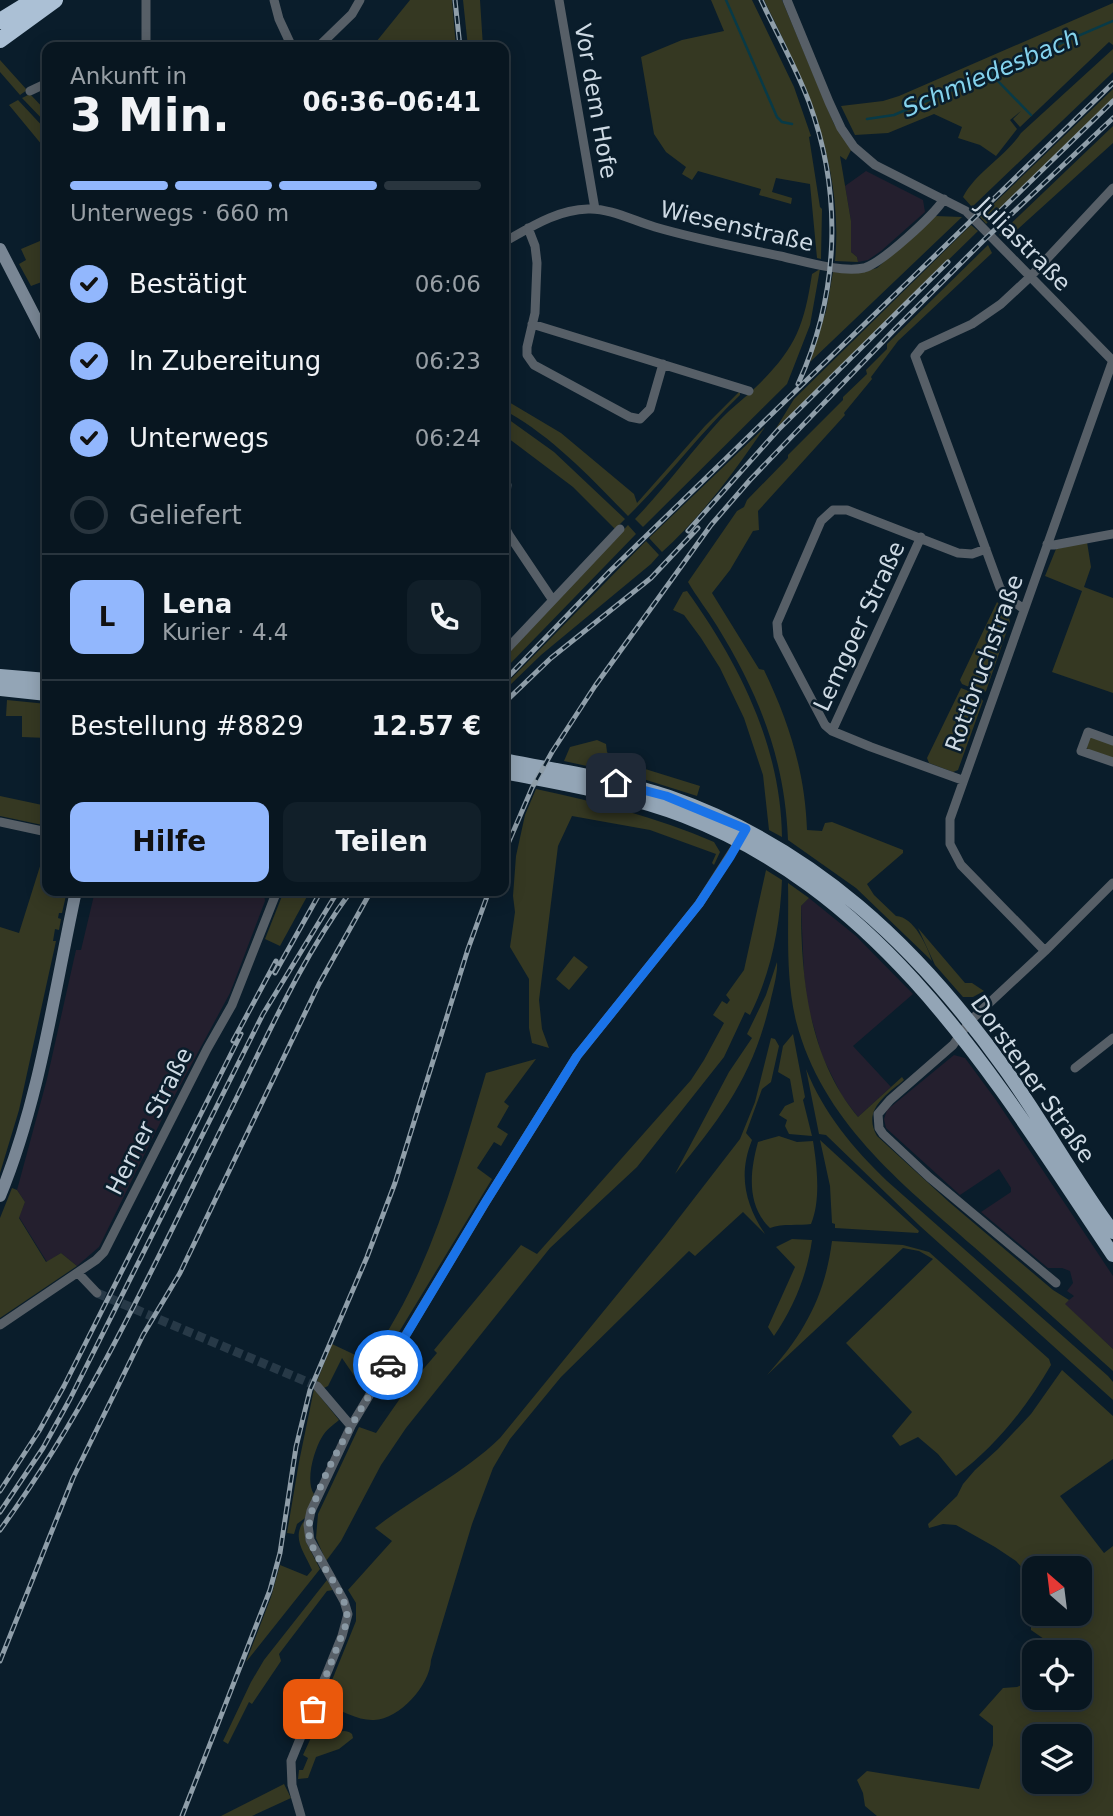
<!DOCTYPE html>
<html lang="de">
<head>
<meta charset="utf-8">
<style>
	:root { --surface:#081620; --page:#111f29; --text:#f1f3f6; --muted:#989fa5; --line:#29353e; --accent:#92b7fd }
	body { margin:0; font-family:"DejaVu Sans",sans-serif; background:var(--page); color:var(--text); height:100vh; display:flex; flex-direction:column; font-size:26px; white-space:nowrap }
	* { box-sizing:border-box; margin:0 }
	p { font-size:23px; color:var(--muted) }
	.icon { flex:none; width:38px; height:38px; fill:none; stroke:currentColor; stroke-width:2; stroke-linecap:round; stroke-linejoin:round }
	.map { position:relative; flex:1; overflow:hidden }
	.panel { position:absolute; left:42px; top:42px; width:467px; height:854px; display:flex; flex-direction:column; background:var(--surface); border-radius:14px; box-shadow:0 4px 18px #0003,0 0 0 2px var(--line) }
	.panel>* { flex:none }
	.needle { width:46px; rotate:332deg }
	.fabs { position:absolute; left:1022px; top:1556px; display:grid; gap:14px }
	.fabs a { display:grid; place-items:center; width:70px; height:70px; border-radius:14px; background:var(--surface); box-shadow:0 4px 18px #0003,0 0 0 2px var(--line); font-size:35px }
	.pin { position:absolute; display:grid; place-items:center; width:60px; height:60px; color:#fff; margin:-30px; border-radius:14px; box-shadow:0 4px 10px #0006 }
	.courier { position:absolute; display:grid; place-items:center; width:70px; height:70px; margin:-35px; border:5px solid #1a73e8; border-radius:50%; background:#fff; color:#222; box-shadow:0 2px 9px #0007 }
	.overview em { font-style:normal; font-weight:700 }
	.overview div { display:flex; flex-direction:column-reverse }
	.overview { display:flex; align-items:center; justify-content:space-between; height:119px; padding:0 28px }
	h1 { font-size:46px; font-weight:700; line-height:52px }
	.bar { display:grid; grid-template-columns:repeat(4,1fr); gap:10px 7px; align-content:center; height:84px; padding:0 28px }
	.bar i { height:9px; border-radius:5px; background:var(--line) }
	.bar .active { background:var(--accent) }
	.bar p { grid-column:span 4 }
	.line { display:flex; align-items:center; gap:18px; padding:0 28px; border-top:2px solid var(--line) }
	.line div { flex:1 }
	.round { display:grid; place-items:center; flex:none; width:74px; height:74px; border-radius:14px; background:var(--page) }
	ol { padding:0 28px; list-style:none }
	li { display:flex; align-items:center; gap:21px; height:77px }
	li p { margin-inline-start:auto }
	li .icon { padding:7px; border-radius:50%; background:var(--accent); color:#111; stroke-width:4 }
	li:last-child { color:var(--muted) }
	li i { width:38px; height:38px; border:4px solid var(--line); border-radius:50% }
	.button { display:flex; gap:14px; margin-top:auto; padding:14px 28px }
	.button a { flex:1; height:80px; border-radius:14px; background:var(--accent); color:#111; font-size:28px; font-weight:700; line-height:80px; text-align:center }
	.button a+a { background:var(--page); color:var(--text) }
	.map>svg:first-child { display:block }
	.commercial { fill:#241f2e }
	.green { fill:#353822; fill-rule:evenodd }
	.lines { fill:none; stroke-linecap:round; stroke-linejoin:round }
	.stream { stroke:#083a47; stroke-width:2.5 }
	.street-tunnel { stroke:#273947; stroke-width:9; stroke-dasharray:9 4.5; stroke-linecap:butt }
	.street { stroke:#575f67; stroke-width:9 }
	.secondary { stroke:#798694; stroke-width:12 }
	.primary { stroke:#93a5b6; stroke-width:14 }
	.highway { stroke:#abc0d5; stroke-width:16 }
	.rail-casing { stroke:#8f9ea9; stroke-width:5 }
	.rail { stroke:#0a1d2b; stroke-width:2.5; stroke-dasharray:8; stroke-linecap:butt }
	.done { stroke:#8998a3; stroke-width:7; stroke-dasharray:0 12.6 }
	.route { stroke:#1a73e8; stroke-width:9 }
	.labels { text-anchor:middle; stroke-width:5; stroke-linejoin:round; paint-order:stroke }
	.street-label { font-size:23px; fill:#cedae4; stroke:#0a1d2b }
	.water-label { font-size:24px; font-style:italic; fill:#84d2ec; stroke:#0a1d2b }
</style>
</head>
<body>
<div class="map">
<svg width="1113" height="1816" viewBox="0 0 1113 1816">
	<rect width="100%" height="100%" fill="#0a1d2b"/>
	<path class="commercial" d="M866,171L923,200L925,212L881,251L868,260L858,262L857,257L851,252V221L845,186Z
		M95,891H260L264,895L265,901L230,993L161,1121L99,1247L77,1266L61,1253L47,1262L19,1217L25,1202L17,1190L47,1079L76,950H81Z
		M809,898L856,936L913,994L853,1046L891,1087L858,1117L842,1096L822,1056L807,1003L804,975L801,906Z
		M954,1055L965,1058L996,1100L1113,1276V1349L1064,1304L1074,1296L1067,1291L1073,1283L1070,1271L1062,1268H1048L981,1212L1011,1192V1188L999,1169L960,1195L886,1128L884,1119L887,1110Z"/>
	<path class="green" d="M410,0H452L456,47H372Z
		M463,0H480L483,47H468Z
		M711,0H752L794,87L811,136L809,137L820,207L822,209L821,259L817,258L810,184L776,178L772,192L792,198L791,204L759,195L761,189L698,171L692,180L682,174L686,167L666,152L654,134L641,57L682,40L724,31Z
		M764,0H782L834,124L851,150L846,160L840,156L851,221V252L857,257L858,262L835,261C844,165 806,84 764,0Z
		M1113,3V45L1109,42L1020,127L1013,119L1021,111L1010,120L1017,129L996,156L980,145L958,138L962,127L934,114L888,133L855,135L841,106L883,101L899,96Z
		M1113,49V72L1109,76L972,207L963,197C976,172 1005,157 1021,133Z
		M0,60L27,90L20,95L0,72Z
		M1113,89V99L986,224L980,217Z
		M30,94L47,112V124L22,98Z
		M18,100L47,131V151L9,105Z
		M1113,126V143L1007,239L999,235Z
		M935,216L962,217L810,362L826,311L833,272L860,273L877,268Z
		M971,225L978,231L835,371L770,438L794,399Z
		M47,238V280L31,286L19,264L26,260L21,249Z
		M988,245L992,253L898,341L871,377L872,379L844,413L845,415L758,511L759,530L753,531L730,570L712,593L759,669L764,670C789,722 805,772 807,830L822,831L825,823L832,822L903,850V853L867,884L874,895L896,916C914,917 927,946 932,961L856,888L788,840C785,759 759,694 717,626C708,611 696,596 688,582L737,511L744,507L747,500L788,458V455L843,400V397L867,374L866,370L887,349V344Z
		M820,269L810,325L787,384L643,527L635,519C665,488 691,452 720,420C731,408 744,399 756,387C795,349 804,327 812,274Z
		M740,391V395C700,433 668,477 628,516C590,477 552,436 504,410V399L561,433L634,494L637,503L705,426Z
		M504,416L554,452L625,519L615,529L573,487L504,435Z
		M765,427C734,472 703,515 662,552L649,538Z
		M628,525L636,534L504,670V657Z
		M646,541L659,555L651,564L541,655L504,691V686Z
		M1087,542L1091,567L1084,587L1113,598V693L1052,672L1082,591L1045,576L1056,549Z
		M687,591C739,663 781,746 782,837L769,830L763,775L744,718L720,668L701,638L684,615L673,610L683,592Z
		M997,602L1008,613L1010,622L986,691L983,693L962,684L960,680Z
		M961,688L979,695L983,701L958,770L953,772L929,763L927,758Z
		M7,700L47,704V738L22,737V716H6Z
		M1091,737L1113,743V760L1089,751L1086,747L1088,739Z
		M597,740L606,744L607,752L613,759L700,786L697,796L637,777L564,761L570,747Z
		M536,789C597,802 656,817 714,842L720,852L714,865L712,863L716,854L650,830L572,816L558,846L539,1000L542,1029L549,1048L532,1043L529,1028V979L510,947L515,912L513,896L516,856L525,815Z
		M0,796L47,806V826L0,816Z
		M47,844V891H67L62,913H59L58,918L61,919L59,930L55,929L53,941H56L19,1110L0,1173V927L19,933Z
		M766,870L782,880C780,927 771,973 750,1015L745,1012L724,1057L637,1167L550,1248L406,1428L381,1465L341,1541L326,1561L316,1538L318,1514L359,1427L376,1433L408,1387L437,1353L434,1350L521,1245L537,1254L691,1080L704,1060L724,1023L713,1015L722,1001L727,1004L730,1000L726,995L744,970Z
		M788,883L809,898L801,906C801,980 809,1058 858,1117L902,1077L904,1080C886,1095 862,1110 877,1136L949,1202L1053,1290L1069,1300L1065,1304L1113,1349V1371C1067,1330 1021,1288 974,1247C900,1182 822,1121 796,1021C785,975 789,930 788,883Z
		M284,891H310L280,946L265,939Z
		M918,928L965,983H972L984,991L973,997H963L935,965Z
		M574,956L588,967L569,990L556,979Z
		M777,962C778,973 773,990 770,1003C752,1078 722,1116 675,1174L729,1072L752,1038L747,1034L766,995Z
		M793,1034L805,1097L803,1100L812,1136L789,1134L785,1126L787,1120L779,1115L785,1106L794,1102L790,1079L778,1072L783,1046Z
		M771,1038L775,1039L779,1046L771,1082L762,1089L746,1133L752,1140C738,1175 745,1204 765,1234L743,1212L695,1256L689,1251L561,1377L510,1439L493,1468L472,1524L431,1660C430,1685 400,1719 374,1720C359,1721 340,1710 326,1705L324,1700L356,1621V1603L348,1590L392,1541L375,1528C416,1496 463,1474 500,1438L665,1236L740,1139L755,1102Z
		M536,1059L504,1102L509,1106L497,1127L508,1134L501,1146L494,1142L477,1168L492,1179L368,1383L355,1377L342,1358L328,1386L324,1388L317,1381L332,1344L368,1361C430,1275 456,1173 486,1073Z
		M806,1069C824,1114 853,1148 887,1181L1108,1376L1113,1382V1400L920,1226L826,1135L819,1134Z
		M779,1136L797,1142L813,1141C817,1166 821,1200 811,1224C799,1226 783,1223 770,1228C746,1205 750,1171 758,1142Z
		M820,1140L919,1231L918,1233L835,1228V1224L832,1223L830,1186Z
		M12,1188L17,1190L25,1202L19,1218L46,1262L61,1253L77,1266L0,1318V1218Z
		M792,1239L812,1240C807,1275 794,1307 774,1336L768,1327L795,1267L776,1247Z
		M832,1241L903,1245L929,1252L1049,1359L1051,1365C1026,1408 996,1446 956,1476L938,1454L918,1437L900,1446L892,1436L912,1412L846,1343L933,1259L919,1251L903,1248L767,1375C804,1334 825,1296 832,1241Z
		M1062,1370L1113,1416V1459L1060,1496L1104,1553L1113,1546V1816H877L865,1806L863,1793L857,1780L867,1771L979,1789L993,1745V1726L979,1715L1003,1688L1017,1687L1030,1681H1034V1698H1080V1652H1045L1044,1639L1031,1630V1626C1040,1620 1045,1623 1053,1627L1057,1620L1055,1614H1080V1568H1034V1581L1016,1561L995,1547L956,1525L943,1524L929,1528L928,1524L957,1496L963,1484L975,1470L998,1449L1031,1414ZM1080,1736V1782H1034V1736Z
		M314,1389L339,1420C333,1425 326,1430 322,1437C314,1450 305,1481 314,1494L305,1518L297,1524L294,1534L287,1533L299,1462Z
		M304,1521L306,1542L320,1569L246,1662L271,1597L280,1565L307,1576L312,1570C305,1553 291,1538 304,1521Z
		M327,1580L333,1590L327,1591L279,1654L281,1661L252,1704L249,1702L228,1744L223,1741L251,1682L264,1660Z
		M321,1716L326,1723L325,1729L327,1734L333,1736C340,1731 345,1729 352,1734L353,1738L339,1749L316,1757L308,1778L298,1779L299,1770H303L308,1758L303,1755Z
		M284,1784L291,1798L252,1816H221Z"/>
	<g class="lines">
		<path class="stream" d="M726,0L777,117L782,122L792,124
			M992,75L1031,115
			M867,119L894,115L1113,21"/>
		<path class="street-tunnel" d="M97,1293L317,1386"/>
		<path class="street" d="M146,0V47
			M274,0L279,19L292,47
			M559,0L595,209
			M787,0L829,102L841,128L854,147L875,165L966,211L1113,361
			M318,47L352,14L360,0
			M30,91L47,83
			M528,228L535,246L537,263L535,313L527,347V355L534,365L630,417L640,419L650,409L663,364
			M504,242C531,227 556,210 588,209C610,208 634,221 655,227C696,239 737,247 780,256C803,261 841,273 864,268C882,263 934,215 944,199
			M532,324L749,391
			M504,509L507,485
			M504,525L509,535L552,599
			M1047,544L1054,545L1113,534
			M1024,609L1008,598L1000,588L915,356L922,347L972,324L1001,304L1030,277L1113,188
			M504,652L620,529
			M832,731L921,537
			M1113,741L1088,732L1081,751L1113,762
			M962,780L871,747L832,731L825,725L778,636L777,623L821,521L833,510H847L958,553L972,554L986,549
			M0,822L47,832
			M1045,951L961,865L950,844V819L1113,360
			M1075,1068L1113,1038
			M78,1273L97,1293
			M1056,1283L929,1177L883,1134L879,1128L878,1114L890,1100L953,1045L970,1021L1045,951L1113,883
			M0,1325L96,1260L104,1252L207,1049L232,1005L277,891
			M317,1386L351,1426
			M301,1816L292,1785L291,1761L342,1636L348,1614L344,1601L310,1540L308,1525L311,1511L351,1426L485,1203L577,1056L699,904L740,840"/>
		<path class="secondary" d="M0,249L47,340
			M0,1196C40,1099 54,992 76,891"/>
		<path class="primary" d="M0,676L47,680
			M0,689L47,694
			M504,760C559,771 616,779 669,797C813,847 918,947 1005,1069C1043,1122 1074,1179 1113,1232
			M504,772C564,784 627,794 684,816C888,895 997,1082 1113,1255"/>
		<path class="highway" d="M0,21L34,0
			M0,40L55,0"/>
		<g class="rail-casing">
			<path id="rail" d="M455,0L460,47
				M761,0C777,34 796,67 809,102C843,194 839,295 798,384
				M1000,211L1113,101
				M688,531L778,430L948,262
				M504,681L610,571L1113,83
				M504,703L551,658L651,578L698,528
				M504,853L532,788L552,752L595,686L711,525L750,480L895,329L985,239L1113,118
				M275,973L321,891
				M233,1041L276,961
				M0,1491L39,1431L64,1386L241,1034
				M0,1512L43,1448L70,1399L263,1014L338,891
				M0,1530C97,1397 163,1245 236,1099C271,1028 304,955 351,891
				M0,1661L73,1478L143,1335L180,1273L319,984L371,891
				M182,1816L270,1590L280,1553L296,1447L310,1390L367,1257L395,1183L468,949L489,891"/>
		</g>
		<use href="#rail" class="rail"/>
	</g>
	<g class="lines">
		<path class="done" d="M313,1709L347,1622C349,1590 318,1568 310,1539C299,1505 368,1397 388,1365"/>
		<path class="route" d="M388,1365L485,1203L577,1056L699,904L730,857L746,829L666,796L616,783"/>
	</g>
	<g class="labels">
		<g class="street-label">
			<text transform="translate(596 101) rotate(80)" y="8">Vor dem Hofe</text>
			<text transform="translate(737 226) rotate(13)" y="8">Wiesenstraße</text>
			<text transform="translate(1024 244) rotate(45)" y="8">Juliastraße</text>
			<text transform="translate(859 626) rotate(-65)" y="8">Lemgoer Straße</text>
			<text transform="translate(984 663) rotate(-70)" y="8">Rottbruchstraße</text>
			<text transform="translate(1033 1079) rotate(55)" y="8">Dorstener Straße</text>
			<text transform="translate(149 1121) rotate(-63)" y="8">Herner Straße</text>
		</g>
		<g class="water-label">
			<text transform="translate(991 73) rotate(-23)" y="8">Schmiedesbach</text>
		</g>
	</g>
</svg>
<div class="fabs">
<a><svg class="needle" viewBox="-14 -14 28 28"><path d="M0-13l5 13h-10z" fill="#e53935"/><path d="M0 13l5-13h-10z" fill="#989fa5"/></svg></a>
<a><svg class="icon" aria-label="locate" viewBox="0 0 24 24"><circle cx="12" cy="12" r="6"/><path d="M12 2v4M12 18v4M2 12h4M18 12h4"/></svg></a>
<a><svg class="icon" aria-label="layers" viewBox="0 0 24 24"><path d="M12 4l9 5-9 5-9-5zM3 14l9 5 9-5"/></svg></a>
</div>
<div class="pin" style="left:313px;top:1709px;background:#ea580c"><svg class="icon" aria-label="bag" viewBox="0 0 24 24"><path d="M5 8h14l-1 12H6zM9 8a3 3 0 0 1 6 0"/></svg></div>
<div class="pin" style="left:616px;top:783px;background:#1f2937"><svg class="icon" aria-label="home" viewBox="0 0 24 24"><path d="M3 11l9-7 9 7M6 9v11h12V9"/></svg></div>
<div class="courier" style="left:388px;top:1365px"><svg class="icon" aria-label="car" viewBox="0 0 24 24"><path d="M5 17H2v-5l4-1 3-4h7l3 4 3 1v5h-3M9 17h6M6 11h13"/><circle cx="7" cy="17" r="2"/><circle cx="17" cy="17" r="2"/></svg></div>
<section class="panel">
<div class="overview"><div><h1>3 Min.</h1><p>Ankunft in</p></div><em>06:36–06:41</em></div>
<div class="bar"><i class="active"></i><i class="active"></i><i class="active"></i><i></i><p>Unterwegs · 660 m</p></div>
<ol>
<li><svg class="icon" aria-label="check" viewBox="0 0 24 24"><path d="M5 12l5 5 9-10"/></svg>Bestätigt<p>06:06</p></li>
<li><svg class="icon" aria-label="check" viewBox="0 0 24 24"><path d="M5 12l5 5 9-10"/></svg>In Zubereitung<p>06:23</p></li>
<li><svg class="icon" aria-label="check" viewBox="0 0 24 24"><path d="M5 12l5 5 9-10"/></svg>Unterwegs<p>06:24</p></li>
<li><i></i>Geliefert</li>
</ol>
<div class="line" style="height:126px"><b class="round" style="background:var(--accent);color:#111">L</b><div><b>Lena</b><p>Kurier · 4.4</p></div><a class="round"><svg class="icon" aria-label="phone" viewBox="0 0 24 24"><path d="M5 4h4l2 5-3 2q2 4 5 5l2-3 5 2v4C11 20 4 13 5 4z"/></svg></a></div>
<div class="line" style="height:91px"><div>Bestellung #8829</div><b>12.57 €</b></div>
<div class="button"><a>Hilfe</a><a>Teilen</a></div>
</section>
</div>
</body>
</html>
